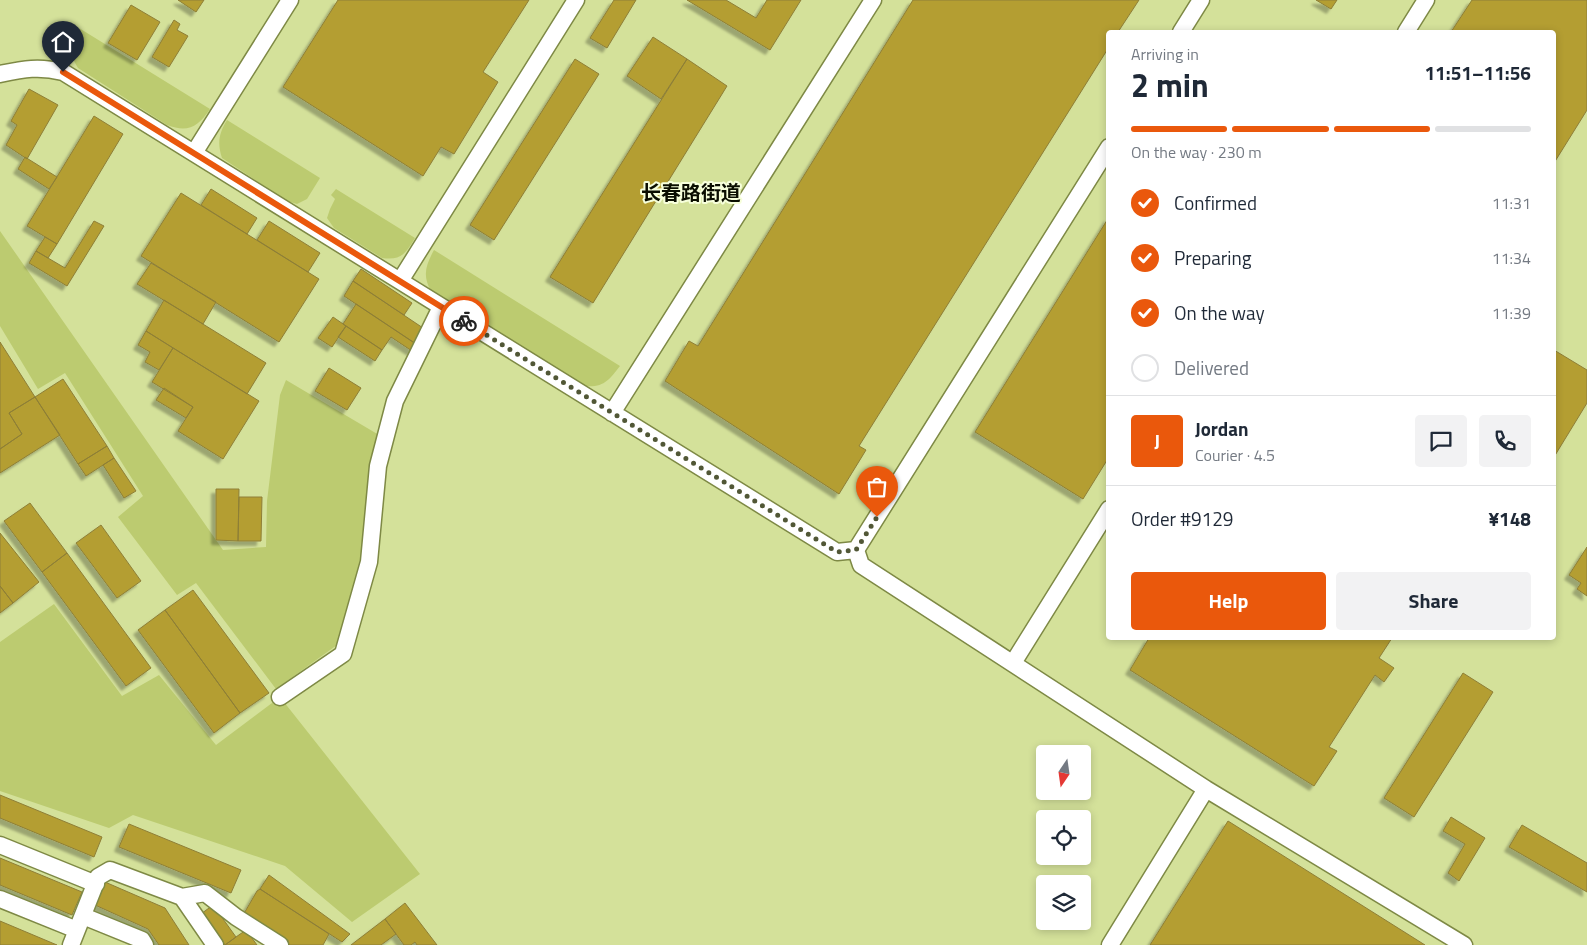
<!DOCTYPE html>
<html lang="en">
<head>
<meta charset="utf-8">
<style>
	:root { --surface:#fff; --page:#f2f2f3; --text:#1f2937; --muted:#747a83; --line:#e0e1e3; --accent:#ea580c }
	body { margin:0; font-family:"Titillium Web","Noto Sans SC",sans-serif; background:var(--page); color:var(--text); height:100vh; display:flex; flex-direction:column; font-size:19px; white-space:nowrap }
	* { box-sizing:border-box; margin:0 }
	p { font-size:16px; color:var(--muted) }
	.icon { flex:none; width:28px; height:28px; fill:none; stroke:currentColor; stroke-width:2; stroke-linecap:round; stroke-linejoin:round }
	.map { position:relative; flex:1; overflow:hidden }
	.details { position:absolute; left:1106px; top:30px; width:450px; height:610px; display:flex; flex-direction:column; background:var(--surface); border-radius:5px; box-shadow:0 2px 8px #0003 }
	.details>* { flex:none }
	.needle { width:32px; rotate:193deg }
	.tools { position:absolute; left:1036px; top:745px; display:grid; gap:10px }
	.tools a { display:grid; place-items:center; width:55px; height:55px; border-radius:5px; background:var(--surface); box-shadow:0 2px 8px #0003; font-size:25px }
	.pin { position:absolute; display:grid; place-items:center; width:42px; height:42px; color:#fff; margin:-51px -21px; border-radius:50% 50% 50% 0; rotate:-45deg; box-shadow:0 0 5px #0007 }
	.pin .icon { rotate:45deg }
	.courier { position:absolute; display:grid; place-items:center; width:50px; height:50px; margin:-25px; border:4px solid #ea580c; border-radius:50%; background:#fff; color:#222; box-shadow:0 1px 6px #0007 }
	.headline em { font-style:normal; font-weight:700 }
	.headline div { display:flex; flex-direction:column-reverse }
	.headline { display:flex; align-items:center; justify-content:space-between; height:85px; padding:0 25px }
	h1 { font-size:32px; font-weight:700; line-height:38px }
	.bar { display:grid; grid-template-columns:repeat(4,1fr); gap:8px 5px; align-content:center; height:60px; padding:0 25px }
	.bar i { height:6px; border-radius:4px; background:var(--line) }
	.bar .selected { background:var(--accent) }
	.bar p { grid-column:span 4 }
	.line { display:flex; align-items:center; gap:12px; padding:0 25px; border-top:1px solid var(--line) }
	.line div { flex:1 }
	.round { display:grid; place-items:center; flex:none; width:52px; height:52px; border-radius:5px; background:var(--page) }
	ol { padding:0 25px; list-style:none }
	li { display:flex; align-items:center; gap:15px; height:55px }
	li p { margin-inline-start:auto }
	li .icon { padding:5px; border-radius:50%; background:var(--accent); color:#fff; stroke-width:4 }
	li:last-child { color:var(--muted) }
	li i { width:28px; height:28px; border:2px solid var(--line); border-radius:50% }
	.cta { display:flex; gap:10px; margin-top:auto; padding:10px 25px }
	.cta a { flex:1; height:58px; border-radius:5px; background:var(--accent); color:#fff; font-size:20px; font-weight:700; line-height:58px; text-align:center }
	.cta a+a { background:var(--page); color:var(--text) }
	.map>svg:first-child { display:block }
	.green { fill:#bccb70 }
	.building { fill:#b49e33; stroke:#8e7f37; filter:url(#shadow) }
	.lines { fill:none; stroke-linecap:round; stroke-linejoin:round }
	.minor-casing { stroke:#7e8945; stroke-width:19 }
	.minor { stroke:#fff; stroke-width:16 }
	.done { stroke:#515736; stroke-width:5; stroke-dasharray:0 9 }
	.route { stroke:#ea580c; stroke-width:6 }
	.labels { text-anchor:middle; stroke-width:4; stroke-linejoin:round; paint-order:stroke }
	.district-label { font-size:20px; font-weight:bold; fill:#0a0d00; stroke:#f7ffdb }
</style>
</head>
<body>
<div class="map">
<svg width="1587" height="945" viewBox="0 0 1587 945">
	<defs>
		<filter id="shadow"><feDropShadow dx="-4.5" dy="4.5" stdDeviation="1" flood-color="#0004"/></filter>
	</defs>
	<rect width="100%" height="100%" fill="#d4e19a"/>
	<path class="green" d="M79,28L210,109C198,127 188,133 167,125L78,68C68,53 70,42 79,28Z
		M227,120L320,178L307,199L297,204L287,201L222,158C217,143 219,133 227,120Z
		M336,189L415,238C406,253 401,261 382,258L334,228L327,218L330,209L335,199L331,195Z
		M0,231L223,550L266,547L267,501L280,395L286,380L379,435L361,565L337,645L276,689L196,583L177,595L118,517L143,496L65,373L38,389L0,326Z
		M434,250L620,366C609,380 604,388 584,386L431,291C422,275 426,265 434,250Z
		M54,604L122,696L159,675L216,745L280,697L420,874L352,922L285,866L133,815L109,828L0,791V642Z"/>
	<path class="building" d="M178,0H204L196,12Z
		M338,0H529L483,72L498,82L454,154L441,147L423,176L283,87Z
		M614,0H636L607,48L590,38Z
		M687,0H726L756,18L767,0H801L770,50Z
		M913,0H1139L1118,32H1109V47L859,446L866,450L839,494L665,381L689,341L698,346Z
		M1316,0H1337L1331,9Z
		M1472,0H1587V110L1554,163V32H1451Z
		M131,5L160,22L137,60L108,43Z
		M174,20L180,24L177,30L188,36L169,67L152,57Z
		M653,37L687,59L661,99L627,76Z
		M575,59L599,74L494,240L470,225Z
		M687,59L727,86L593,303L550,277Z
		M29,89L58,105L27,159L6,145L17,125L11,121Z
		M94,116L123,134L57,244L27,226Z
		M25,157L57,177L49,189L18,169Z
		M211,189L257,218L247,234L201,205Z
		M181,193L319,279L279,342L141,256Z
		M1109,217V457L1083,499L975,432Z
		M94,221L104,226L67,286L29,263L36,251L65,268Z
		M269,221L320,253L308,272L257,240Z
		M45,237L57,244L48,258L36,251Z
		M151,263L216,302L203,324L137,284Z
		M361,269L412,303L404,315L353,281Z
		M353,281L426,330L416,344L344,296Z
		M164,300L266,363L247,394L146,331Z
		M356,304L416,344L412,351L391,337L382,350L343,324Z
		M333,317L346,326L332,347L318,338Z
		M346,326L382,350L375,361L338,337Z
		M146,331L173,348L159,370L145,362L150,352L138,345Z
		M0,342L35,397L9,413L22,434L0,449Z
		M173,348L259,401L223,459L178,431L193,407L152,382Z
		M1554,350L1587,370V403L1554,457Z
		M329,368L361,388L347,410L315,391Z
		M63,379L107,446L78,464L35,397Z
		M164,388L193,407L186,418L156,400Z
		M35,397L60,435L0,473V449L22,434L9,413Z
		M107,446L114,458L86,476L78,464Z
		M114,458L136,491L124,498L103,465Z
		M216,489H239L238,541L216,540Z
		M239,497H262L261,541H238Z
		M30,503L67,553L42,572L4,521Z
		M101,525L141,581L117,598L76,543Z
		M0,533L39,582L13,603L0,586Z
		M1587,547V596L1577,589L1581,583L1569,575Z
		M67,553L151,668L126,686L42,572Z
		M0,586L13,603L0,613Z
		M193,590L269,693L240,713L165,610Z
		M165,610L240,713L214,733L138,630Z
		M1149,638H1392L1379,658L1394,668L1384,682L1375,675L1329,747L1337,751L1314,786L1130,670Z
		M1463,673L1493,692L1414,817L1384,798Z
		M0,795L102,837L94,857L0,818Z
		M1451,817L1485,838L1459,881L1448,873L1465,844L1443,831Z
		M1228,821L1425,945H1150Z
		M129,824L241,870L231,893L119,847Z
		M1522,825L1587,863V892L1509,847Z
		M0,858L82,892L72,915L0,885Z
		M269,875L350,934L342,942L260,889Z
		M105,882L165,908L189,945H159L148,929L95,905Z
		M260,889L329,934L323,945H289L242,917L257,891Z
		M405,903L437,945H417L415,942L411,945H404L385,919Z
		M213,905L236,937L225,945L201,914Z
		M385,919L396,934L381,945H351Z
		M0,921L57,945H0Z
		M246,930L257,945H225L236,937Z"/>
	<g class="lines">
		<g class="minor-casing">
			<path id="minor" d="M1181,32L1201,0
				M1406,32L1426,0
				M0,74C24,69 39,66 63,72L837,552L856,550
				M194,153L290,0
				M400,281L576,0
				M612,413L873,0
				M856,550L861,565L1206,789L1464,945
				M856,550L1109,147
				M1013,663L1109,509
				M280,697L343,654L369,562L378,466L395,401L441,307
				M0,845L96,884
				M182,897L205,893L236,917L280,945
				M0,899L77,930
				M83,916L142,940L145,945
				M71,945L98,877L110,870L182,897L215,945
				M1110,945L1206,789"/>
		</g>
		<use href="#minor" class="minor"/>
	</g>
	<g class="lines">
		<path class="done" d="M464,321L837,552L856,550L877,517"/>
		<path class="route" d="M63,72L464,321"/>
	</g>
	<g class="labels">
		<g class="district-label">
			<text x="691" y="200">长春路街道</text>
		</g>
	</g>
</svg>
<div class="tools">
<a><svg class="needle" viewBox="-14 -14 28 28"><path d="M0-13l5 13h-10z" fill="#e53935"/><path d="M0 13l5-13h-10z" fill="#747a83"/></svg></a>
<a><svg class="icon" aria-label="locate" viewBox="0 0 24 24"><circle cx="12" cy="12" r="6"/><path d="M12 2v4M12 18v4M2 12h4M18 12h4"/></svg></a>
<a><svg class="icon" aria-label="layers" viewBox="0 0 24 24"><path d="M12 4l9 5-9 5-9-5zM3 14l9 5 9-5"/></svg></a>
</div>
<div class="pin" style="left:877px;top:517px;background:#ea580c"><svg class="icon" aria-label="bag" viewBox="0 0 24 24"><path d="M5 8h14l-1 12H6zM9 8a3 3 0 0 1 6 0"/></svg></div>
<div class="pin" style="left:63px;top:72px;background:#1f2937"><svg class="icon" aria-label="home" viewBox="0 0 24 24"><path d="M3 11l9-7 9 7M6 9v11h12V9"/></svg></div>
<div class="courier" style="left:464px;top:321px"><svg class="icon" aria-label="bike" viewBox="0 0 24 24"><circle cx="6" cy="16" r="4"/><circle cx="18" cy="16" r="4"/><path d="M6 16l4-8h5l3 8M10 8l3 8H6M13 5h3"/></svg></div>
<section class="details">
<div class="headline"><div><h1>2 min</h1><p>Arriving in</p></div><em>11:51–11:56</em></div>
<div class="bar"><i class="selected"></i><i class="selected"></i><i class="selected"></i><i></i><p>On the way · 230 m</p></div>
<ol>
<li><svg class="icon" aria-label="check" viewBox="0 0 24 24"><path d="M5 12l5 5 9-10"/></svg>Confirmed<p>11:31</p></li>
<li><svg class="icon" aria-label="check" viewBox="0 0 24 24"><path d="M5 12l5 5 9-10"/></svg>Preparing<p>11:34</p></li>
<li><svg class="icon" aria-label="check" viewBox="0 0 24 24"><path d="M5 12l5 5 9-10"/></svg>On the way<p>11:39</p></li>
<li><i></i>Delivered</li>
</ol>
<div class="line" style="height:90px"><b class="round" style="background:var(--accent);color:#fff">J</b><div><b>Jordan</b><p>Courier · 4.5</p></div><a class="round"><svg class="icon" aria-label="chat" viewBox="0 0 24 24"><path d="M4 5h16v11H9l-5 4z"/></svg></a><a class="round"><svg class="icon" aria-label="phone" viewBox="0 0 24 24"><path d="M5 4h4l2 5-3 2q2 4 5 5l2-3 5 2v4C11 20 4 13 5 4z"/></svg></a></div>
<div class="line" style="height:65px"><div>Order #9129</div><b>¥148</b></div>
<div class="cta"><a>Help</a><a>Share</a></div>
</section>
</div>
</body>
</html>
